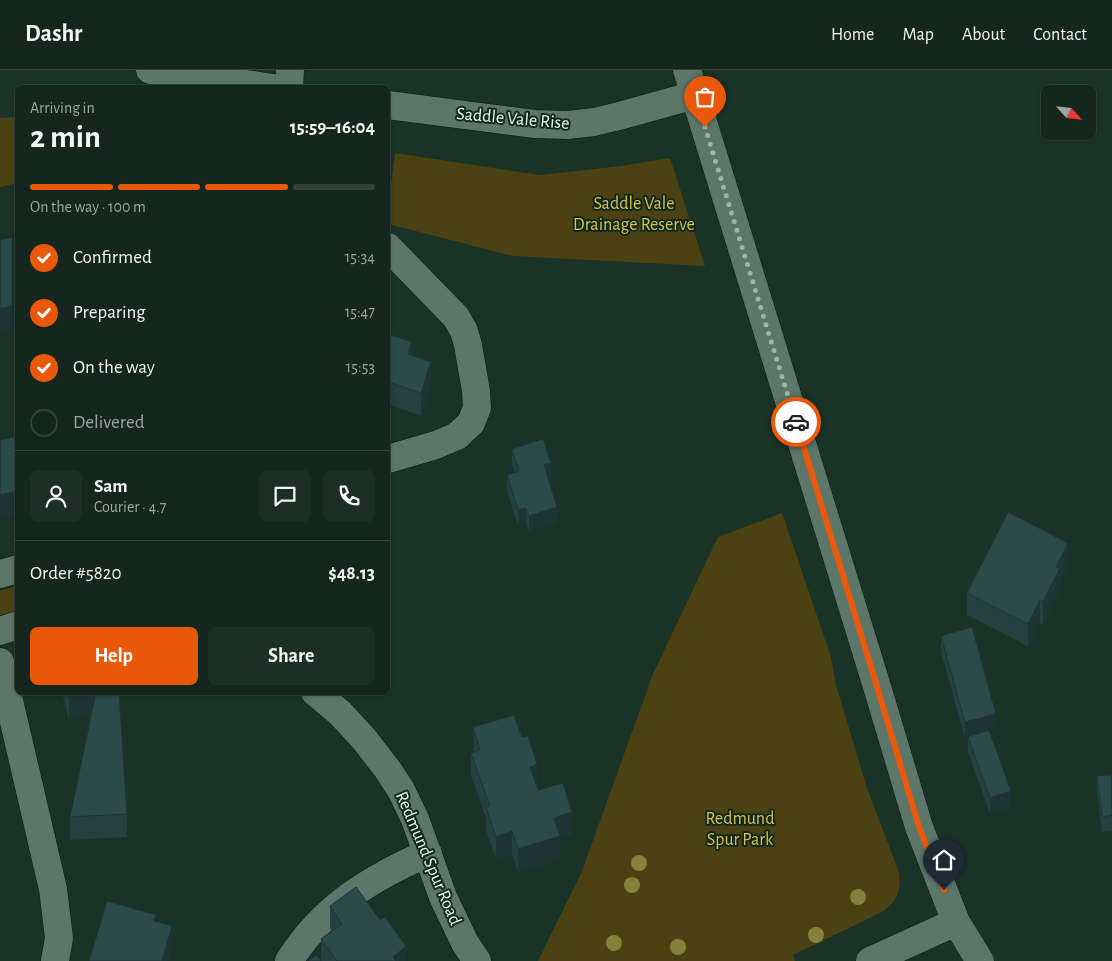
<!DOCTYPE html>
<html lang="en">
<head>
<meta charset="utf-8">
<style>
	:root { --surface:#14261d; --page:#1d2e26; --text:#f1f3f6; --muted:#9da5a4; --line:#33433b; --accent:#ea580c }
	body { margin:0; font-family:"Alegreya Sans",sans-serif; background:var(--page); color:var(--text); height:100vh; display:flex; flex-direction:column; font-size:19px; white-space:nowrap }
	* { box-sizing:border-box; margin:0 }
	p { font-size:16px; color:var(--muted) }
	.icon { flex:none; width:28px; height:28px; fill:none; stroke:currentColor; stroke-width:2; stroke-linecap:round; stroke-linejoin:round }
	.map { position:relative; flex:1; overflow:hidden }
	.side { position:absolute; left:15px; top:15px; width:375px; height:610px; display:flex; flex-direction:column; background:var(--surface); border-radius:8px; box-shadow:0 1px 4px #0004,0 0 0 1px var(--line) }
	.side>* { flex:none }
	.needle { width:32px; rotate:117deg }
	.buttons { position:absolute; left:1041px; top:15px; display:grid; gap:10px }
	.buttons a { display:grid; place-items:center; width:55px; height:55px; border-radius:8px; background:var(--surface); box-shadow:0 1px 4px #0004,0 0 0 1px var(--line); font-size:25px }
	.pin { position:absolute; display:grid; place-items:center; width:42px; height:42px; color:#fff; margin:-51px -21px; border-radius:50% 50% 50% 0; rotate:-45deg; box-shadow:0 0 5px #0007 }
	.pin .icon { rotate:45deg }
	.courier { position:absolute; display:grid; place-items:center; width:50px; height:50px; margin:-25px; border:4px solid #ea580c; border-radius:50%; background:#fff; color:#222; box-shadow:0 1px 6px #0007 }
	.summary em { font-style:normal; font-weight:600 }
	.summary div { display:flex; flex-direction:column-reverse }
	.summary { display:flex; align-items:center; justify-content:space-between; height:85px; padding:0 15px }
	h1 { font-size:32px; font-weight:600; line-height:38px }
	.bar { display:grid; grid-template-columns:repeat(4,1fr); gap:8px 5px; align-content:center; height:60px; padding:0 15px }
	.bar i { height:6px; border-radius:4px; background:var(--line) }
	.bar .active { background:var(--accent) }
	.bar p { grid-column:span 4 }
	.line { display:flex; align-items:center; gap:12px; padding:0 15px; border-top:1px solid var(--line) }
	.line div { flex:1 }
	.round { display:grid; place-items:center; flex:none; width:52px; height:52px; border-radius:8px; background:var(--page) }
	ol { padding:0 15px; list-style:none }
	li { display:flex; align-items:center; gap:15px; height:55px }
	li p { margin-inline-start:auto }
	li .icon { padding:5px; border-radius:50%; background:var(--accent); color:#fff; stroke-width:4 }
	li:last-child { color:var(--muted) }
	li i { width:28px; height:28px; border:2px solid var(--line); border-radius:50% }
	.action { display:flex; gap:10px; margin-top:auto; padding:10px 15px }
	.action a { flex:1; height:58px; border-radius:8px; background:var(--accent); color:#fff; font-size:20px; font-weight:600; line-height:58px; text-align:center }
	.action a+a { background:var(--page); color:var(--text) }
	header { display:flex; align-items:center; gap:30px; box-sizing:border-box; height:70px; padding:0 25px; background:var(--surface); border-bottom:1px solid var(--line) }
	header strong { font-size:24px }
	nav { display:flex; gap:28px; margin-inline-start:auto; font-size:18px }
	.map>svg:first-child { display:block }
	.green { fill:#4b4113 }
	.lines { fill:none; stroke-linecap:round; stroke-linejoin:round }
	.minor-casing { stroke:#031a10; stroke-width:29 }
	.minor { stroke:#5c7669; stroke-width:28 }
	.tree { fill:#84813d }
	.wall { fill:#254040 }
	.shaded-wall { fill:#1e3434 }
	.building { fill:#2b4b4b; stroke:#1e3434 }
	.done { stroke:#a1b3aa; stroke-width:5; stroke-dasharray:0 9 }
	.route { stroke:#ea580c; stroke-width:6 }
	.labels { text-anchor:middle; stroke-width:4; stroke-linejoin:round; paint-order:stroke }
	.street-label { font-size:18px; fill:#eaf8f0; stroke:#10291e }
	.park-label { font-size:18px; fill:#dac04f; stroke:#10291e }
</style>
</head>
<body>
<header>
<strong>Dashr</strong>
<nav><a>Home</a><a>Map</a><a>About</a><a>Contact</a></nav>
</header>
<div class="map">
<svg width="1112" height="891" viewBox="0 0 1112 891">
	<rect width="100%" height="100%" fill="#1a3327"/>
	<path class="green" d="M17,47V113L0,117V48Z
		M395,83L540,105L621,96L670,88L705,196L513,186L388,154V139Z
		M782,443L831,587L836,615L867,718L899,802C901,822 898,830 882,842L793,885L795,891H538L582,801L653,604L718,467Z
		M17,516V540L0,546V521Z"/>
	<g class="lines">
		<g class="minor-casing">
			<path id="minor" d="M150,0L273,18
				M687,0L878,620L919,757L956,852L980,891
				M289,18L290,0
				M388,35L535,54L568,55L594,52L619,46L695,25
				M388,177L456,247L464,261L468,275L476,321L477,338L471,353L457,366L436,375L388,389
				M0,504L18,499
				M0,561L18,555
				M0,592L53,819L59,868L55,891
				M315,622L340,643L364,669L388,700L401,720L415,749L443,827L465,873L477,891
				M289,891C323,837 371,808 428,783
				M870,891L956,852"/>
		</g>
		<use href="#minor" class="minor"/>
	</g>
	<g class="tree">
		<circle cx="639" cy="793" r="8"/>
		<circle cx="632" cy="815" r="8"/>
		<circle cx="858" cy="827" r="8"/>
		<circle cx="816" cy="865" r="8"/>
		<circle cx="614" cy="873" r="8"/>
		<circle cx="678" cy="877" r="8"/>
	</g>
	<path class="wall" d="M388,264L412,286L431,315L421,346L388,334Z
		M512,379L551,409H549L557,453L529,462L526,453L518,456L507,421V405L515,402L512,395Z
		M1068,495L1060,513V521L1043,554L1040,553L1028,576L967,545V523Z
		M941,566L996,660L989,661L1011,737L990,744L968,682V667L965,668L941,582Z
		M62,622H119L127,744V767L70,770V747L91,643L69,650Z
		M473,657L537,717L538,720L572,765L560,768V789L518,802L512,784L496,789L486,760V749L471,705V683L474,682Z
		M1112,705V761L1102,762L1097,722V706Z
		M330,836L406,891H308H321V869L332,861L330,858Z"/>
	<path class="shaded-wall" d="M12,236V259L0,262V239Z
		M412,272V295L408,284Z
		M431,292V315L421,346V323Z
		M551,393V409L544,411V395Z
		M18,421V444L0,448V425Z
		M557,437V453L529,462V446Z
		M526,438V453L518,456V440Z
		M1068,473V495L1060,513V521L1043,554V531L1056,497Z
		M1040,530V553L1028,576V554Z
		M84,622H96V641L69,650V627Z
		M996,644V660L965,668V652Z
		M537,694V717L530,697Z
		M1011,721V737L990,744V728Z
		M572,742V765L560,768V789L518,802V779L554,748Z
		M512,761V784L496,789V767Z
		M172,856V879L169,891H162Z
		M406,876V891H393V887Z"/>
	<path class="building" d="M12,167V236L0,239V170Z
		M388,264L412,272L408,284L431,292L421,323L388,312Z
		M18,366V421L0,425V370Z
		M543,369L551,393L544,395L557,437L529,446L526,438L518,440L507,405L519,401L512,379Z
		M1008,442L1068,473L1056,497L1060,498L1043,531L1040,530L1028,554L967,523Z
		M972,557L996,644L965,652L941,566Z
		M68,622H84L69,627Z
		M96,622H119L127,744L70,747Z
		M514,645L522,667L528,666L537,694L530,697L538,720L563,713L572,742L554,748L560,766L518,779L512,761L496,767L486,737L490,736L471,683L480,680L473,657Z
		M989,660L1011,721L990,728L968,667Z
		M1112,705V745L1102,747L1097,706Z
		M356,817L380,850L385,847L406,876L393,887L396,891H337L321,869L342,854L330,836Z
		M107,831L156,845L154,851L172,856L162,891H89Z
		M317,885L321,891H308Z"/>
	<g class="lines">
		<path class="done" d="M705,57L796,352"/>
		<path class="route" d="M796,352L878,620L919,757L944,820"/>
	</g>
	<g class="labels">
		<g class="street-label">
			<text transform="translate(513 48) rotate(5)" y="6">Saddle Vale Rise</text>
			<text transform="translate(429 788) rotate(67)" y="6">Redmund Spur Road</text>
		</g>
		<g class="park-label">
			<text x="634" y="139">Saddle Vale<tspan x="634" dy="21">Drainage Reserve</tspan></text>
			<text x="740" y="754">Redmund<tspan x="740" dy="21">Spur Park</tspan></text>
		</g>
	</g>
</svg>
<div class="buttons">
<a><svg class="needle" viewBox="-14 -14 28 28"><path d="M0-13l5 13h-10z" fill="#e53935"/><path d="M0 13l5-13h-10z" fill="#9da5a4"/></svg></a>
</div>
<div class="pin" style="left:705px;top:57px;background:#ea580c"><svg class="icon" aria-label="bag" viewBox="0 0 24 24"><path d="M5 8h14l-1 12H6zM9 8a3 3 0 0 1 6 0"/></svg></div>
<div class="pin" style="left:944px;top:820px;background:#1f2937"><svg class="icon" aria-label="home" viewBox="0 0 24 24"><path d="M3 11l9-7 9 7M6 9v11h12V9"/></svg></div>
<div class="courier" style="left:796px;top:352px"><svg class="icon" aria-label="car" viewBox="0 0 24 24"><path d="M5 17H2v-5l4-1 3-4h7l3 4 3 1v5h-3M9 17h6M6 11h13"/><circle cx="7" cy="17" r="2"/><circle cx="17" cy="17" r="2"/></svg></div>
<section class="side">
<div class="summary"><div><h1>2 min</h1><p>Arriving in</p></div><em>15:59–16:04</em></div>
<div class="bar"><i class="active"></i><i class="active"></i><i class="active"></i><i></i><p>On the way · 100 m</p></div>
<ol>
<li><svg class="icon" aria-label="check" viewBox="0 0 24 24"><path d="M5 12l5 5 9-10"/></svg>Confirmed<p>15:34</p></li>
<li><svg class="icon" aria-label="check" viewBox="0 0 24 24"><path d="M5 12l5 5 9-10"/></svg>Preparing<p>15:47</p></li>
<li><svg class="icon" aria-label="check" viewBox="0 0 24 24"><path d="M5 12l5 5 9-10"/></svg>On the way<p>15:53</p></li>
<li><i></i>Delivered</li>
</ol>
<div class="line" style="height:90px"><a class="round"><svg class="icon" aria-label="person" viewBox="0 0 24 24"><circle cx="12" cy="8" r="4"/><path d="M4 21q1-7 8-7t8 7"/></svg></a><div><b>Sam</b><p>Courier · 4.7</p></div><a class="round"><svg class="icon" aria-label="chat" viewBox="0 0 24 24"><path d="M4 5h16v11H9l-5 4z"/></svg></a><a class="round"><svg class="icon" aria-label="phone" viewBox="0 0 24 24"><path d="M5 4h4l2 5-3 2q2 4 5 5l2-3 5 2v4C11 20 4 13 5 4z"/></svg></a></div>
<div class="line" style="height:65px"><div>Order #5820</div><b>$48.13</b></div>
<div class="action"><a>Help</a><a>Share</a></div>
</section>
</div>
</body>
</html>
